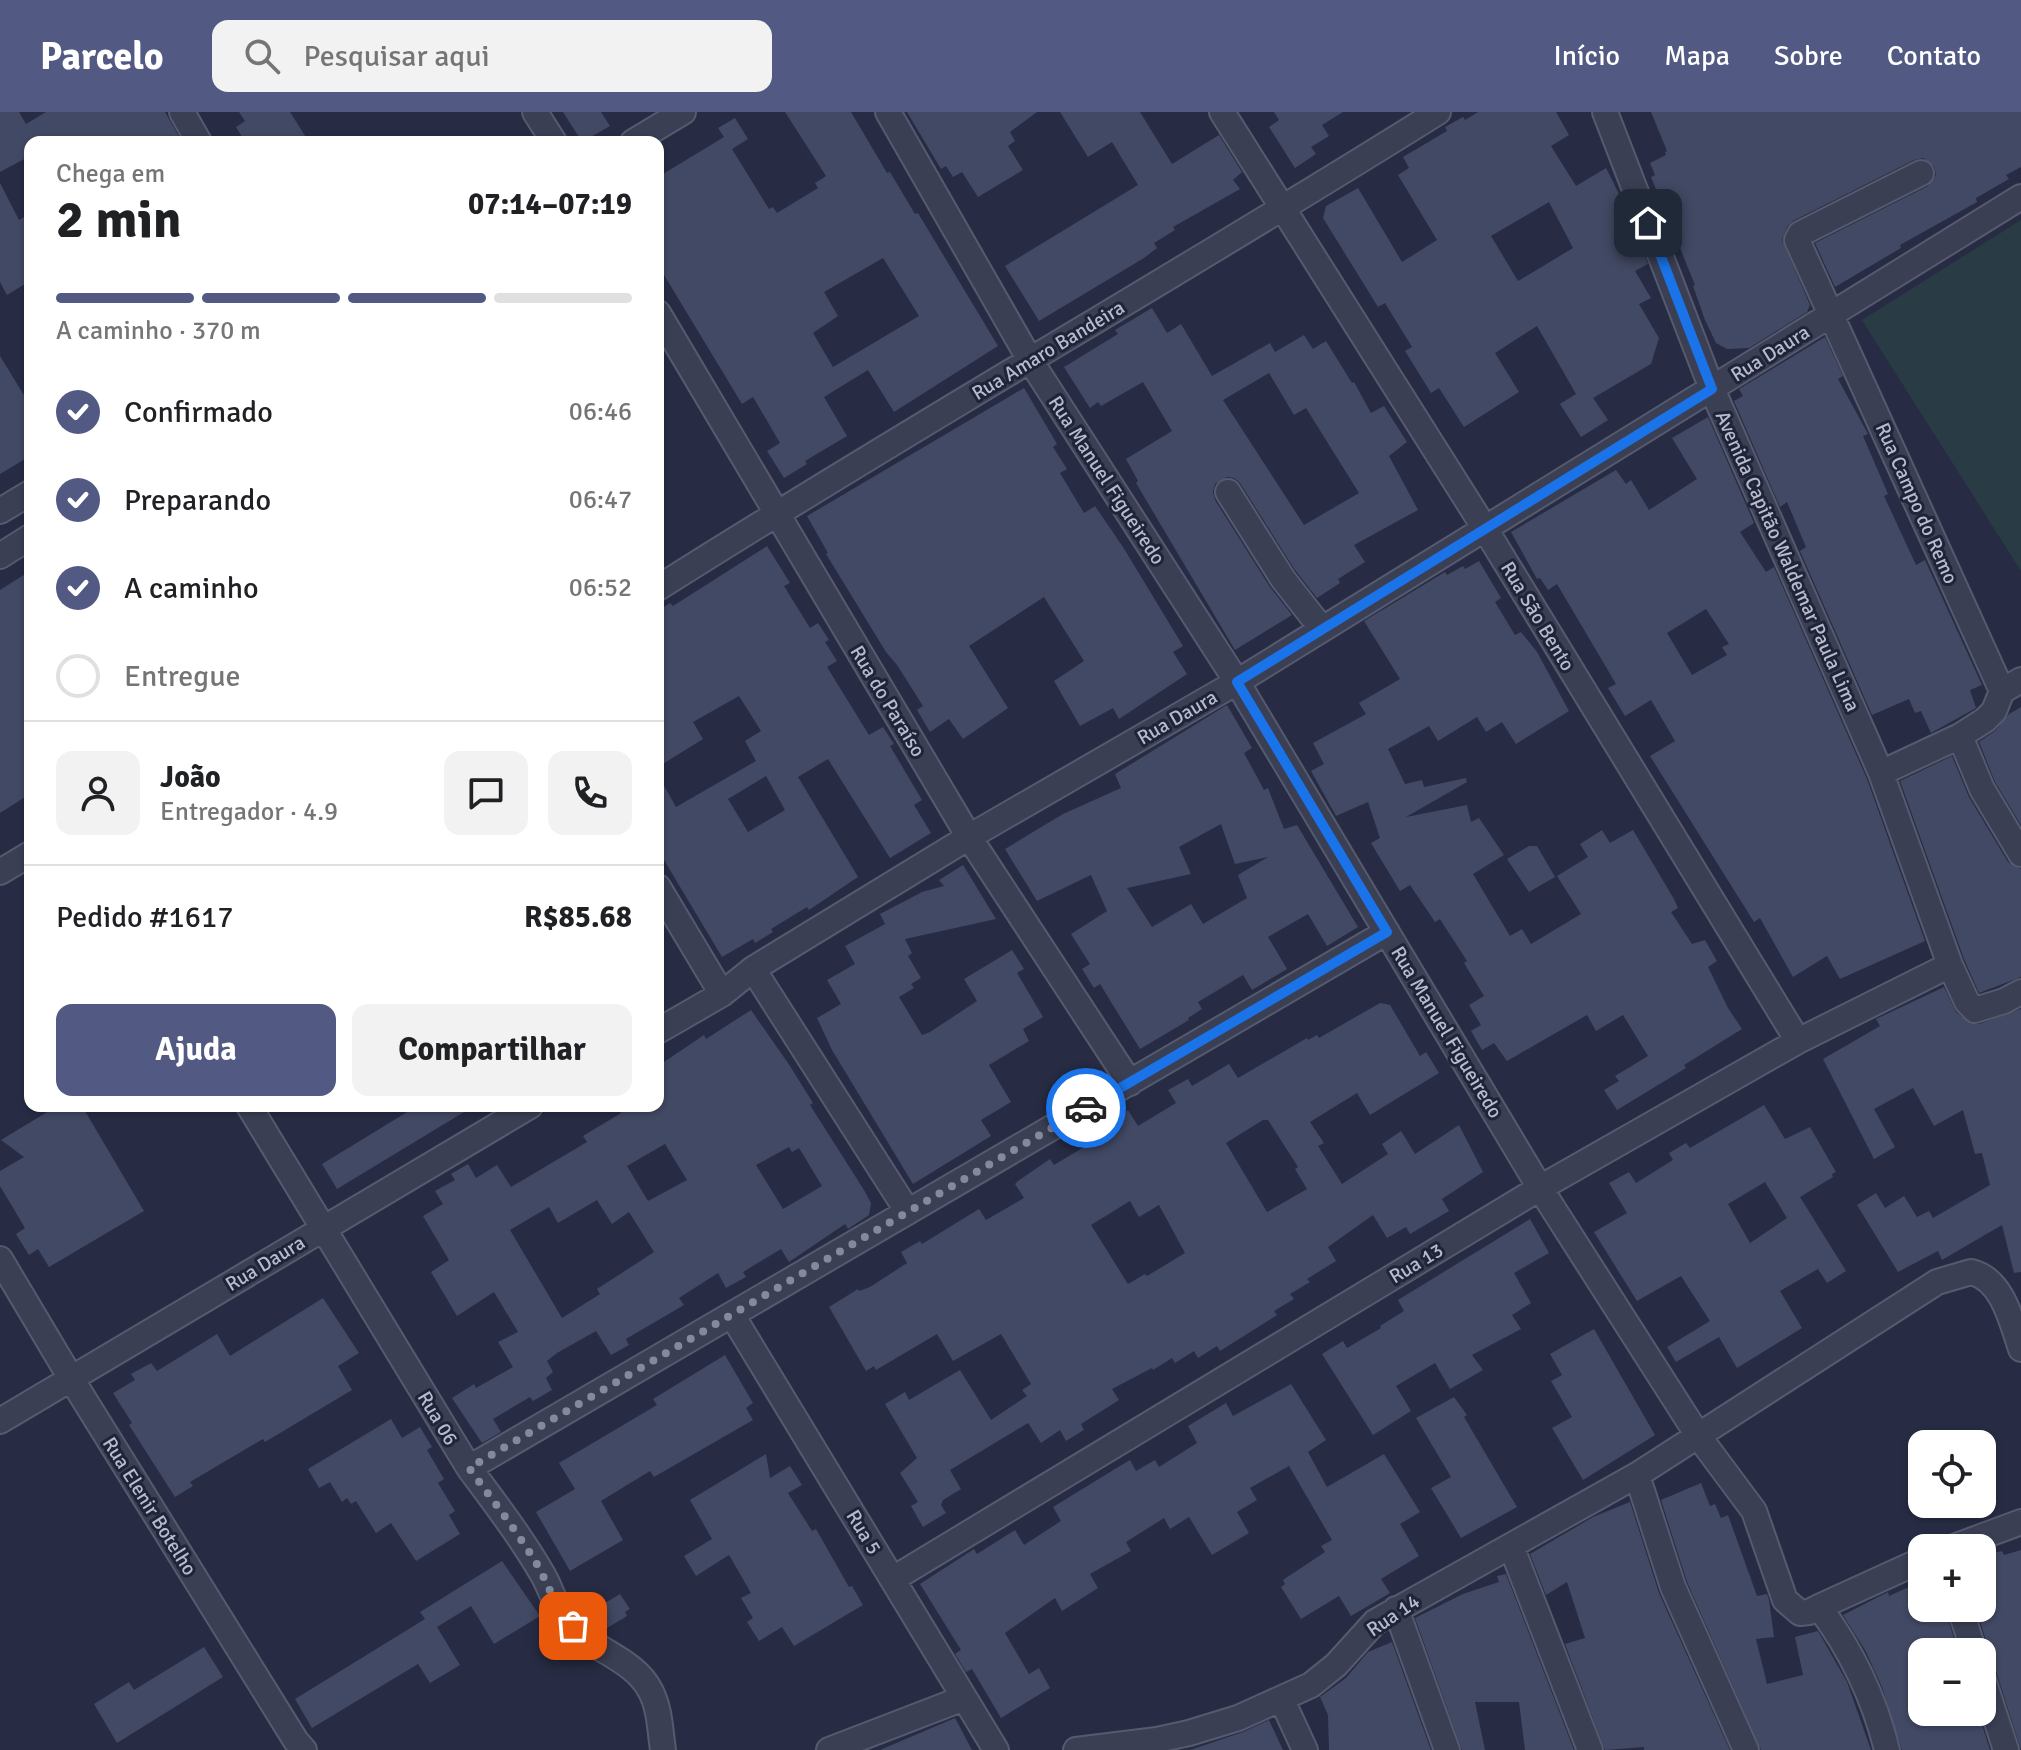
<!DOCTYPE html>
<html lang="pt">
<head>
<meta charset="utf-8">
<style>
	:root { --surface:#fff; --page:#f2f2f2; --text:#202124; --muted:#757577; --line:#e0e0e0; --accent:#525a84 }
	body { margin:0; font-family:Signika,sans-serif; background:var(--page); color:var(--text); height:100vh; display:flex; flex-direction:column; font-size:30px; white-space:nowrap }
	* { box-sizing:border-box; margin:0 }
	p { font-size:26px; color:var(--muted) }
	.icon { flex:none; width:44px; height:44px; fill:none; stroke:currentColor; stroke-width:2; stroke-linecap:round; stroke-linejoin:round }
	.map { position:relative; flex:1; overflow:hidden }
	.drawer { position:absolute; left:24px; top:24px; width:640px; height:976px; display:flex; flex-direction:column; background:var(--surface); border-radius:16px; box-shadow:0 2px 6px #0004 }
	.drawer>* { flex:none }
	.tools { position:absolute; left:1908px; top:1318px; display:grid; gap:16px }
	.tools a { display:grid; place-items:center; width:88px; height:88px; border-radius:16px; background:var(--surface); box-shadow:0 2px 6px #0004; font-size:40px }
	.pin { position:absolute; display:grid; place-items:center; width:68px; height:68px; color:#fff; margin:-34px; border-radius:16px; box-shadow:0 4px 12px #0006 }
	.courier { position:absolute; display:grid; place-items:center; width:80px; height:80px; margin:-40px; border:6px solid #1a73e8; border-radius:50%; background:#fff; color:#222; box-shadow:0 2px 10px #0007 }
	.head em { font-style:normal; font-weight:700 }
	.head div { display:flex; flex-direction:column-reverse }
	.head { display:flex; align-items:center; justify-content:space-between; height:136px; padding:0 32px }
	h1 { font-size:52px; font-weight:700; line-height:60px }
	.bar { display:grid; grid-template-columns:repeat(4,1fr); gap:12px 8px; align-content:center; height:96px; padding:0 32px }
	.bar i { height:10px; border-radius:6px; background:var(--line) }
	.bar .active { background:var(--accent) }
	.bar p { grid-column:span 4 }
	.line { display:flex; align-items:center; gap:20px; padding:0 32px; border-top:2px solid var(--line) }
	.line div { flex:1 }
	.round { display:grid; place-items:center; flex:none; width:84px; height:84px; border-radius:16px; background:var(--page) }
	ol { padding:0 32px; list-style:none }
	li { display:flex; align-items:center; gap:24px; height:88px }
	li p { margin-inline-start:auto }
	li .icon { padding:8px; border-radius:50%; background:var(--accent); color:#fff; stroke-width:4 }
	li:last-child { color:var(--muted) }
	li i { width:44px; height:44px; border:4px solid var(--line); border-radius:50% }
	.primary-button { display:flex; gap:16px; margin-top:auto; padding:16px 32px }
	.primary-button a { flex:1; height:92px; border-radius:16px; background:var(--accent); color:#fff; font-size:32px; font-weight:700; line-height:92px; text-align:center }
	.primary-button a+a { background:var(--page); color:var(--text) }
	header { display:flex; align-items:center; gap:48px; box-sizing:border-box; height:112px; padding:0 40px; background:var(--accent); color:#fff }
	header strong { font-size:38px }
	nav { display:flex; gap:44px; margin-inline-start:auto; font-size:28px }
	.search { width:560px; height:72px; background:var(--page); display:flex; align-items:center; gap:20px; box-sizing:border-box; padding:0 28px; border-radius:16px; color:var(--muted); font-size:30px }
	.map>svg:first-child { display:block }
	.green { fill:#293b45 }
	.building { fill:#424964; fill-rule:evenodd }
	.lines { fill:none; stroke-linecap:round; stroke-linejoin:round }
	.minor-casing { stroke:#565a6e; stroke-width:28 }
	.minor { stroke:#3b3f53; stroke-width:24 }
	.done { stroke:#85899d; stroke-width:8; stroke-dasharray:0 14.4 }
	.route { stroke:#1a73e8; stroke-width:10 }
	.labels { text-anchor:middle; stroke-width:6; stroke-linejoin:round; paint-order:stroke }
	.street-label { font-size:20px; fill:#b8bbcd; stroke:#202439 }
</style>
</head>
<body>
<header>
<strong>Parcelo</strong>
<div class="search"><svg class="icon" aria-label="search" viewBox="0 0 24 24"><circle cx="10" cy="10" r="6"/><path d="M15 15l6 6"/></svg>Pesquisar aqui</div>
<nav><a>Início</a><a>Mapa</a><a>Sobre</a><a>Contato</a></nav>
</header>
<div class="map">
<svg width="2021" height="1638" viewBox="0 0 2021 1638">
	<rect width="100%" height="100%" fill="#272c44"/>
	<path class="green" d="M2021,108V459L1862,208Z"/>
	<path class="building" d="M0,0H19L26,12L46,0H165L182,30H30V44L0,60Z
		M239,0H290L309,30H245L236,15L245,9Z
		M563,0H601L610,14L582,30Z
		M785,0H851L887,61L890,60L915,102L918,101L998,234L894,300L868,258L824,285L847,324L805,349L807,352L784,366L767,339L780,331L753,285L742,292L658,153V65L724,25L718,16L735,6L748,27L732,37L769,97L773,95L777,101L818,76L815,71L826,64ZM883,146L919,204L833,255L813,221L838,204L824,180Z
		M907,0H1037L1010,20L1015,29L1008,34L1023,58L978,85L962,60L953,65L946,54L941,57Z
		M1060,0H1140L1172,52L1219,23L1242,60L1233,68L1240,77L1173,115L1175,118L1154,131L1157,136L1144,146L1039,209L1005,154L1138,73L1112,30L1088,45Z
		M1274,0H1343L1322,13L1329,24L1311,35L1316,42L1295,56L1269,15L1279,8Z
		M1478,0H1556L1569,23L1551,34L1576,74L1606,56L1626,96L1648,152L1635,159L1651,186L1639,192L1659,226L1651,252L1593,286L1608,308L1581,325L1560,292L1576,282L1537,214L1495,241L1519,280L1464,315L1439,276L1431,281L1405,239L1412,235L1385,191L1378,195L1323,106L1326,94L1358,76L1402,150L1437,128L1398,63L1409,56L1403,45L1447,19L1445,15L1463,5L1465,8ZM1549,90L1573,136L1518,169L1491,124Z
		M1651,0H2021V55L2006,63L2009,67L1976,86L1977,90L1900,133L1901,136L1835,175L1815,131L1928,74L1936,63L1934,54L1923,46L1914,48L1793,109L1787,115L1782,128L1810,193L1807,200L1749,236L1727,237L1716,231L1705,208L1693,174L1695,173L1651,65L1655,63L1650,51L1666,43L1665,40L1667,39Z
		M0,71L19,108L30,102V169L7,183L0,170Z
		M1152,196L1167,221L1181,212L1212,264L1270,231L1275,240L1304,223L1313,237L1326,229L1352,271L1354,270L1371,301L1384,294L1407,330L1389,344L1418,398L1354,433L1365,450L1338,467L1340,471L1317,486L1295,458L1240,371L1234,366L1227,365L1215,372L1213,380L1215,388L1270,475L1292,503L1235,538L1136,371L1138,369L1126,347L1172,319L1143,270L1101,294L1098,290L1090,296L1064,255L1118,222L1115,218ZM1269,261L1294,303L1306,296L1359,381L1304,413L1223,288Z
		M1825,225L1843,264L1838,267L1868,322L1863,324L1888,382L1884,384L1916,453L1925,448L1982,573L1970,578L1976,596L1931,621L1921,599L1915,601L1909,587L1872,603L1800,439L1806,435L1787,390L1780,395L1734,289L1743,284L1739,277Z
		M0,244L30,293V344L0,362Z
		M1024,276L1057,332L1053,335L1067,357L1060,361L1084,401L1095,394L1123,435L1183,534L1173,540L1187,562L1119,607L1113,596L1080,614L1054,569L1084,549L1044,485L969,534L1008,596L963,627L949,607L930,620L917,598L923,594L897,553L886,540L826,442L828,441L807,404Z
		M1708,305L1754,411L1740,420L1766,460L1774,455L1867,667L1925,829L1840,867L1827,844L1793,865L1760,806L1754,810L1650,644L1675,629L1651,588L1625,604L1608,576L1616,572L1557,472L1548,478L1540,466L1537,467L1511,420L1616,358L1626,372L1631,368L1649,398L1697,367L1672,326ZM1706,497L1729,532L1722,535L1727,543L1692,563L1667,521Z
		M767,434L790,471L784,474L810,516L818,511L829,528L825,530L837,549L827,555L869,623L883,615L894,632L890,634L922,688L914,693L931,721L890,746L828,647L798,665L858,765L809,798L807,795L771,817L773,820L755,831L753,827L722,845L658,738V663L676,695L756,649L745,629L761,619L739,584L693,610L703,627L658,655V499L670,491L673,494ZM766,664L785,698L748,720L728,687Z
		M1479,449L1501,486L1495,490L1515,523L1521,520L1537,540L1569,599L1516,632L1502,610L1486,620L1477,605L1438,629L1429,614L1388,637L1405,672L1422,668L1424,675L1466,666L1467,670L1406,705L1467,693L1471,710L1479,706L1504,743L1473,762L1510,824L1522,817L1531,832L1581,802L1557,764L1588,745L1580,732L1602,718L1610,731L1633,718L1674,787L1678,796L1671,800L1692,832L1705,828L1717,849L1708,855L1728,896L1742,917L1684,953L1686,956L1617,998L1604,978L1619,969L1615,964L1648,944L1623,903L1596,919L1587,903L1507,949L1494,931L1482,938L1471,919L1481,913L1469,893L1484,884L1464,851L1467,849L1440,807L1435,810L1410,773L1400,779L1371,731L1380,726L1368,690L1336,704L1311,659L1324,652L1313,631L1366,602L1359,591L1400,567L1364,509L1445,460L1447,463L1463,454L1465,457Z
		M30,459V682L0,701V478Z
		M1227,593L1252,636L1244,641L1264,678L1268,676L1284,717L1297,713L1358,815L1327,834L1308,802L1268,825L1287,857L1252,878L1243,863L1198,890L1202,897L1188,906L1189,908L1140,937L1100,872L1094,876L1082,857L1090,852L1071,822L1107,799L1091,763L1037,789L1005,737L1063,702L1121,676L1115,662ZM1221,712L1235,752L1268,745L1238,763L1247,786L1203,812L1191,792L1152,815L1127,776L1191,762L1179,735Z
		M2021,595V713L1995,670L1979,630L1995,619L2009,602Z
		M1952,644L1969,685L2008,750L2021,757V865L1979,881L1964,847L1900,669Z
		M1529,734H1537L1555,765L1529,780L1507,747Z
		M963,753L996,807L905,827L912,841L908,844L921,866L911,872L914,876L899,885L922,923L930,920L977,889L964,867L1012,838L1024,857L1017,861L1043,905L1023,917L1029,929L989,953L1011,990L981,1008L991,1024L913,1072L832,938L817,906L841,892L827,868L855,852L845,834L885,812L880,802L922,780L944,774L939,768Z
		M1944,875L1956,900L1971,912H1979L2021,897V1160L2014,1161L2002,1113L1942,1148L1938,1139L1898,1160L1857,1093L1876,1081L1885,1096L1904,1084L1917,1105L1929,1099L1933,1106L1990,1073L1982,1041L1975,1042L1963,998L1934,1014L1913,976L1874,997L1895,1035L1874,1047L1823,947L1880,914L1876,907Z
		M1380,891L1390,893L1420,944L1426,940L1439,961L1370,1003L1357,981L1310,1010L1324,1031L1318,1034L1342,1072L1388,1042L1382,1032L1401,1019L1415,1042L1459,1013L1483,1060L1442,1087L1449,1099L1410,1122L1406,1115L1387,1126L1373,1103L1328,1135L1336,1149L1307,1167L1310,1170L1290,1182L1294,1187L1274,1199L1277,1203L1220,1239L1217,1234L1198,1246L1194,1239L1175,1251L1172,1246L1153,1258L1152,1256L1112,1277L1119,1288L1081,1312L1084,1318L1066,1329L1060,1318L1041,1331L1028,1311L950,1358L961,1377L943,1388L941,1393L946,1401L923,1415L911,1394L918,1390L900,1361L917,1346L885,1292L905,1280L909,1288L960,1258L991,1308L1027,1284L1022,1278L1031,1272L1001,1222L953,1249L937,1222L876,1258L874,1254L866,1259L829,1195L858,1177L859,1179L870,1175L907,1151L901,1140L920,1129L922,1132L979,1097L986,1108L1024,1086L1015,1072L1018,1069L1050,1047L1054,1053L1114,1017L1110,1010L1128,998L1138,1014L1176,991L1168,978L1188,967L1192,974L1229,952L1238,966L1307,926L1308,928L1317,923L1319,926ZM1263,1008H1268L1298,1055L1295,1057L1307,1077L1267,1100L1226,1031ZM1130,1089L1139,1105L1159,1093L1185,1141L1147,1164L1145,1162L1128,1172L1091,1113Z
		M751,898L790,954L813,991L810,993L864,1078L871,1091L869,1103L848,1117L845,1112L789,1150L781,1137L743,1160L746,1165L726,1176L718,1161L679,1186L684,1193L626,1227L629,1233L611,1243L596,1219L557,1241L547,1249L553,1260L546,1266L552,1278L533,1289L530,1285L493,1307L501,1320L482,1331L452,1286L474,1272L476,1276L513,1255L498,1230L518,1220L494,1180L457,1204L431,1160L449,1148L423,1104L443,1092L435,1079L455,1068L451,1062L468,1052L476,1066L497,1053L511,1075L587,1030L583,1024L621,1001L617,994H658V954L704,923L706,927ZM665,1032L687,1068L648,1089L627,1054ZM789,1035L792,1040L799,1036L822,1074L783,1097L756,1053ZM597,1088L612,1112L629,1100L654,1140L597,1177L600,1182L562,1206L510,1118L549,1095L558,1111Z
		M1764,993L1785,1027L1810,1015L1836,1060L1832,1062L1833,1065L1800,1085L1846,1159L1827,1171L1818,1157L1780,1179L1802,1216L1737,1256L1719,1225L1676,1250L1667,1235L1710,1209L1681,1164L1637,1189L1594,1120L1627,1101L1609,1071L1629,1060L1636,1071L1673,1048L1669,1041L1686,1031L1690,1036ZM1765,1070L1787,1106L1750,1131L1728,1092Z
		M57,994H82L144,1099L49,1155L38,1137L29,1143L16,1122L25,1116L0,1074V1059L24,1045L1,1028Z
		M417,994H474L337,1077L322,1052Z
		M1530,1107L1549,1141L1514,1161L1531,1191L1512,1203L1521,1217L1472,1243L1483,1258L1450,1277L1435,1251L1396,1274L1411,1299L1373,1323L1322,1242L1343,1229L1347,1236L1381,1216L1380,1214L1404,1199L1398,1188Z
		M323,1186L359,1241L338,1254L352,1278L265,1330L263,1327L190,1370L193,1374L175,1385L129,1313L132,1311L113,1281L135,1268L131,1262L151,1251L157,1259L217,1222L230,1244Z
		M1594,1217L1655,1323L1583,1368L1552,1316L1572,1305L1551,1269L1562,1263L1550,1242Z
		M725,1243L753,1291L746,1296L753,1308L654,1365L650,1359L601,1389L623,1428L570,1459L536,1400L575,1377L559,1351L657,1293L653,1287Z
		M1291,1272L1326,1328L1308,1340L1327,1375L1384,1342L1420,1400L1400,1412L1419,1444L1381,1467L1390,1481L1351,1504L1339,1484L1301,1507L1281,1475L1285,1472L1283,1468L1325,1440L1321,1434L1332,1428L1289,1354L1250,1376L1257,1388L1237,1400L1249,1421L1212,1443L1189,1405L1170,1417L1164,1406L1126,1430L1131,1439L1090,1462L1098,1476L1062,1499L1055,1486L1005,1521L1029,1562L1039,1556L1050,1576L1001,1606L972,1557L966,1560L955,1542L961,1538L920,1472L974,1437L977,1442L1015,1418L1024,1433L1061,1409L1053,1395L1115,1357L1130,1348L1136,1359L1155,1348L1159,1355L1197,1331L1188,1314L1226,1291L1233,1304Z
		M1454,1285L1467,1303L1464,1305L1517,1395L1461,1426L1431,1376L1451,1365L1416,1306Z
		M391,1307L402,1326L420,1315L432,1335L427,1338L444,1367L438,1371L455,1399L449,1403L460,1422L416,1449L391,1411L376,1421L356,1389L351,1392L347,1386L342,1390L330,1370L319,1376L308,1357Z
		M766,1342L770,1366L790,1354L802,1373L788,1381L812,1419L816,1417L849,1475L852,1474L863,1493L794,1534L782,1515L759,1529L747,1510L753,1506L741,1486L751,1481L729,1443L696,1464L684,1444L712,1427L690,1388Z
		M1701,1371L1710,1394L1715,1392L1721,1406L1728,1403L1757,1484L1767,1482L1769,1488L1774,1525L1756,1527L1767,1572L1803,1563L1795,1525L1818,1519L1847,1570L1871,1638H1761L1687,1470L1661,1388Z
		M1630,1390L1659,1481L1730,1638H1644V1635L1605,1638L1565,1532L1585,1526L1567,1470L1546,1483L1530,1442L1593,1405Z
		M2021,1438V1638L1996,1559L1988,1551V1535L1976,1496H1982V1444L2002,1439L2004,1443Z
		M502,1449L540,1504L494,1532L471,1494L437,1515L460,1553L430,1571L418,1552L312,1616L295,1587L425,1507L420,1500Z
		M1506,1462L1574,1638H1525L1519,1590H1475L1485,1638H1462L1415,1506L1463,1482L1499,1470L1497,1464Z
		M1922,1469V1496H1945L1958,1540H1922V1600H1978L1990,1638H1902L1882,1575L1865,1538L1843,1503L1888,1480L1889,1484Z
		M620,1482L630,1497L625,1500L627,1504L602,1519L588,1501Z
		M1392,1530L1431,1638H1329L1328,1603L1320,1585L1346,1566L1368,1540Z
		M204,1535L223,1565L117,1631L94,1592L129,1570L134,1578Z
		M955,1606L972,1638H880Z
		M1269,1608L1283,1638H1190L1243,1620Z"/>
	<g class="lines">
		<g class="minor-casing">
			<path id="minor" d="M182,0L199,30
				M535,0L554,30
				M888,0L1030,248L1237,570L1540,1076L1699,1325L1754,1399L1785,1488L1800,1501L1809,1500L1819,1495C1852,1539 1874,1585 1887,1638
				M1222,0L1484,415L1798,929
				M1605,0L1712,277L1881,661L1950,853L1967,890L1975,898L2004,889L2021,880
				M633,30L683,0
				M1921,61L1800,122L1797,128L2002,579
				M658,201L969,725L1130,971
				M1228,380L1283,467L1322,517
				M0,399L30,381
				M0,444L30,425
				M658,476C915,313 1180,162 1438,0
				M1960,624L1982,677L2021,742
				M1881,661L1960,624L1985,608L1994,599L2002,579L2021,568
				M0,760L30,742
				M658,775L722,882
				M753,857L908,1100
				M658,919L722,882L753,857L969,725L1237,570L2021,85
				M249,994L469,1356C495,1391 521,1425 543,1463C550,1475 554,1490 562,1502C581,1536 632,1543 650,1578C660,1596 660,1618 663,1638
				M0,1147L72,1268L296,1629L304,1638
				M732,1203L996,1638
				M0,1309L530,994
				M469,1356L1387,820
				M1637,1363L1673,1475L1746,1638
				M1511,1434L1590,1638
				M1951,1436L2021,1410
				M893,1467L1540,1076L1798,929L1950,853
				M1819,1495L1922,1448
				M1960,1496L1974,1540
				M1396,1497L1447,1638
				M1982,1564L2006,1638
				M1282,1588L1305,1638
				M829,1638L964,1586
				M1076,1638L1157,1628L1189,1621L1238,1606L1311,1573L1336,1553L1375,1510L1637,1363L1937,1170L1971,1160C2003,1167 2012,1211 2021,1237"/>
		</g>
		<use href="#minor" class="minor"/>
	</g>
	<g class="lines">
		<path class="done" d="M573,1514C555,1497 548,1470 535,1449C515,1417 492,1387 469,1356L1086,996"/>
		<path class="route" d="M1086,996L1387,820L1237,570L1712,277L1648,111"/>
	</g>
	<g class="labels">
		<g class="street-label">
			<text transform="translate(1048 238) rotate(-31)" y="7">Rua Amaro Bandeira</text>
			<text transform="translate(1770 241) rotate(-32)" y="7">Rua Daura</text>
			<text transform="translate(1107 368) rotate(57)" y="7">Rua Manuel Figueiredo</text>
			<text transform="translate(1917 391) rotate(66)" y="7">Rua Campo do Remo</text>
			<text transform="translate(1788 449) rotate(66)" y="7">Avenida Capitão Waldemar Paula Lima</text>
			<text transform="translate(1538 504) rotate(59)" y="7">Rua São Bento</text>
			<text transform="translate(888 589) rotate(59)" y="7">Rua do Paraíso</text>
			<text transform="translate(1177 605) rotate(-30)" y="7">Rua Daura</text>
			<text transform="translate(1447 920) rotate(59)" y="7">Rua Manuel Figueiredo</text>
			<text transform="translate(265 1151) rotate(-31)" y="7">Rua Daura</text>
			<text transform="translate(1416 1151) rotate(-31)" y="7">Rua 13</text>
			<text transform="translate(438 1306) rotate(59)" y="7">Rua 06</text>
			<text transform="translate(150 1394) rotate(58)" y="7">Rua Elenir Botelho</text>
			<text transform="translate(864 1420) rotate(59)" y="7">Rua 5</text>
			<text transform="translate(1393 1503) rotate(-34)" y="7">Rua 14</text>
		</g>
	</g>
</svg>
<div class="tools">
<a><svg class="icon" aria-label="locate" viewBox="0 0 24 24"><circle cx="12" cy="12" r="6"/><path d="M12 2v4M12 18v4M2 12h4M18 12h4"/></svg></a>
<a>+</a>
<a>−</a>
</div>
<div class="pin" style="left:573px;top:1514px;background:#ea580c"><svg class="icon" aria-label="bag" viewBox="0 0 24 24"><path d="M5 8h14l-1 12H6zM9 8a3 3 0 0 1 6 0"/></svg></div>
<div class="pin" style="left:1648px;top:111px;background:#1f2937"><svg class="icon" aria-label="home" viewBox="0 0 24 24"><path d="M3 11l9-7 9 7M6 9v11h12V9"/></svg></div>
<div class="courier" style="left:1086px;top:996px"><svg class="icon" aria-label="car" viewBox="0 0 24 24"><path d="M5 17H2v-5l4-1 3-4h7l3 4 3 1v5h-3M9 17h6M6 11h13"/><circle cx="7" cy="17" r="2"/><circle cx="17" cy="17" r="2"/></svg></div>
<section class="drawer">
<div class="head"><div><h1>2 min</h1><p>Chega em</p></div><em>07:14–07:19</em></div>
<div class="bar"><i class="active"></i><i class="active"></i><i class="active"></i><i></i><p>A caminho · 370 m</p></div>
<ol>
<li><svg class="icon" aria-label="check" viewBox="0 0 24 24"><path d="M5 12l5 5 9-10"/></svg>Confirmado<p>06:46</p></li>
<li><svg class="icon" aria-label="check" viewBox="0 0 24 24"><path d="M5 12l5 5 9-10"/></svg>Preparando<p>06:47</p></li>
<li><svg class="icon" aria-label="check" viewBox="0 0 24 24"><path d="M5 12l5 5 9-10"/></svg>A caminho<p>06:52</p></li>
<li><i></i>Entregue</li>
</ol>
<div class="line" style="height:144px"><a class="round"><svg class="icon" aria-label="person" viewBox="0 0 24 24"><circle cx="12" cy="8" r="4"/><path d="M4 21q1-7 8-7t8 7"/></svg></a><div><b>João</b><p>Entregador · 4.9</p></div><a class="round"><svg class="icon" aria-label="chat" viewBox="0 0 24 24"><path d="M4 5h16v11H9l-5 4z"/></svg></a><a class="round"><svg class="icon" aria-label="phone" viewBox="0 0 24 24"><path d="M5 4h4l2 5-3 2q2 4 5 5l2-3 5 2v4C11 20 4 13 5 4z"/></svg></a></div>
<div class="line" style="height:104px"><div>Pedido #1617</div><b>R$85.68</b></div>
<div class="primary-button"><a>Ajuda</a><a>Compartilhar</a></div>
</section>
</div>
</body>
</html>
